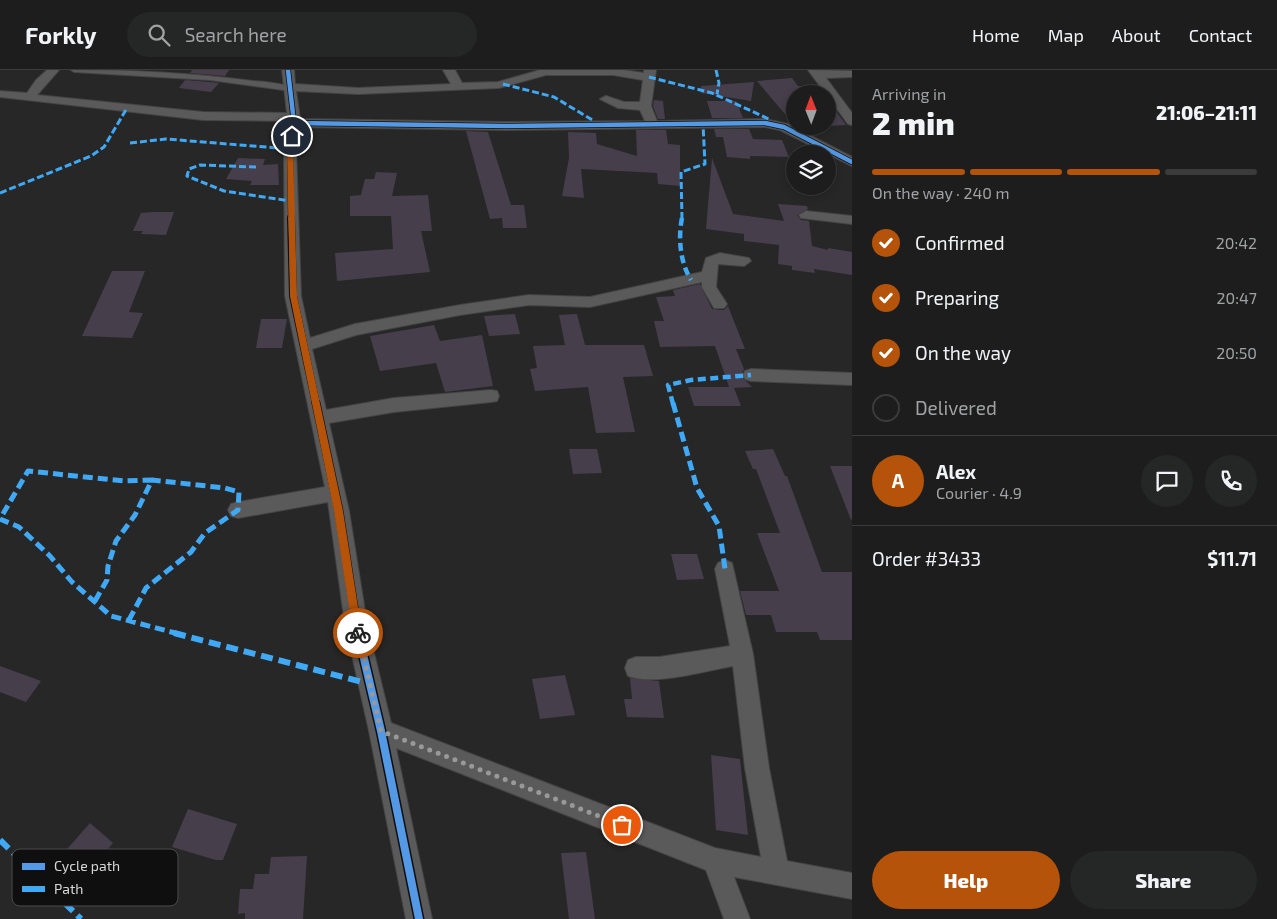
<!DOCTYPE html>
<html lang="en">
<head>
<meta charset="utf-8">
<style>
	:root { --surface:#1d1d1d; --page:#252626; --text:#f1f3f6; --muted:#a0a2a4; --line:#3b3b3b; --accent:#b45309 }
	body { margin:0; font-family:"Exo 2",sans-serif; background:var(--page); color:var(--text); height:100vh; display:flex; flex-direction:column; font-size:19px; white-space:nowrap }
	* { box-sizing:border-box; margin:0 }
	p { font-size:16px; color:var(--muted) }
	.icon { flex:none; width:28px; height:28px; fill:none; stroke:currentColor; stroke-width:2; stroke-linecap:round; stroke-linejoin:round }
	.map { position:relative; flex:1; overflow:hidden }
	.sheet { display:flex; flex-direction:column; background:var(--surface); width:425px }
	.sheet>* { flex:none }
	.needle { width:32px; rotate:359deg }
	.buttons { position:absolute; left:786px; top:15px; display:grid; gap:10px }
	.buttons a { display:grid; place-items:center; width:50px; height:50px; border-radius:50%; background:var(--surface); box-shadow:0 2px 8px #0003,0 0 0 1px var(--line); font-size:25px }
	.pin { position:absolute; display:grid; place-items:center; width:42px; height:42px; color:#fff; margin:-21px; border:2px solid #fff; border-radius:50%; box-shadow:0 1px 5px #0007 }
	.courier { position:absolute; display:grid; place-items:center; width:50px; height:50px; margin:-25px; border:4px solid #b45309; border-radius:50%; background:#fff; color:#222; box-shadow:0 1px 6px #0007 }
	.summary em { font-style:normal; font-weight:800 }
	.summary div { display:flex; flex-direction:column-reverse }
	.summary { display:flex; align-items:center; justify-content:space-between; height:85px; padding:0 20px }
	h1 { font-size:32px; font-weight:800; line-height:38px }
	.bar { display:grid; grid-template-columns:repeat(4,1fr); gap:8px 5px; align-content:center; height:60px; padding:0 20px }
	.bar i { height:6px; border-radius:4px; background:var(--line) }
	.bar .selected { background:var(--accent) }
	.bar p { grid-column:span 4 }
	.line { display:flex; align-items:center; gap:12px; padding:0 20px; border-top:1px solid var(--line) }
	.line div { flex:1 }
	.round { display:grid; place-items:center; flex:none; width:52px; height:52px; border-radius:26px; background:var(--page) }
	ol { padding:0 20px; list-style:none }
	li { display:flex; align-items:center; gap:15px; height:55px }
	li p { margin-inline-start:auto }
	li .icon { padding:5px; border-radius:50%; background:var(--accent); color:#fff; stroke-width:4 }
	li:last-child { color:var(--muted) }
	li i { width:28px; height:28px; border:2px solid var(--line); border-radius:50% }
	.action { display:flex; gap:10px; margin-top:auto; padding:10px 20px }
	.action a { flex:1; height:58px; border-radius:30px; background:var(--accent); color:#fff; font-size:20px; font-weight:800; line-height:58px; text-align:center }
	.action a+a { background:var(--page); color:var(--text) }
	header { display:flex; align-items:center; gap:30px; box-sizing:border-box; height:70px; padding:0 25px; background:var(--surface); border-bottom:1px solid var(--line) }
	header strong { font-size:24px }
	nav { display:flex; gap:28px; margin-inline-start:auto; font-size:18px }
	.search { width:350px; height:45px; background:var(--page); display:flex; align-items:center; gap:12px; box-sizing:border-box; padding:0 18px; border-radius:28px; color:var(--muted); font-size:19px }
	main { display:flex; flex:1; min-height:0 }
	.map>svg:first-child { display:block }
	.building { fill:#463e4b }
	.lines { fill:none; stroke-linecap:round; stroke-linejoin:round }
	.lane-casing { stroke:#444; stroke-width:2 }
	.street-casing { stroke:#444; stroke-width:2 }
	.lane { fill:#5a5a5b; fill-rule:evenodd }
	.street { fill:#5a5a5b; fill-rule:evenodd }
	.quiet-far3 { stroke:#3fa9f5; stroke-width:3; stroke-dasharray:7 3; stroke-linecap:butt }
	.quiet-far2 { stroke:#3fa9f5; stroke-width:4.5; stroke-dasharray:8 4.5; stroke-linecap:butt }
	.quiet-far1 { stroke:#3fa9f5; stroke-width:5; stroke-dasharray:10 5; stroke-linecap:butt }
	.quiet { stroke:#3fa9f5; stroke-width:6; stroke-dasharray:12 6; stroke-linecap:butt }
	.cycleway-far3-casing { stroke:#100f10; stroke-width:6 }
	.cycleway-far2-casing { stroke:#100f10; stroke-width:8 }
	.cycleway-far1-casing { stroke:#100f10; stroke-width:9 }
	.cycleway-casing { stroke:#100f10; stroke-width:11 }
	.cycleway-far3 { stroke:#5399e6; stroke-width:4.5 }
	.cycleway-far2 { stroke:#5399e6; stroke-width:5 }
	.cycleway-far1 { stroke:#5399e6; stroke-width:6 }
	.cycleway { stroke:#5399e6; stroke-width:8 }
	.route { fill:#b45309 }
	.done { stroke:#99999a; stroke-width:5; stroke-dasharray:0 9 }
	.key { fill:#100f10; stroke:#4c4b4c; stroke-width:1 }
	.key-label { font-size:14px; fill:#d7d7d8 }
</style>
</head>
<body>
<header>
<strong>Forkly</strong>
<div class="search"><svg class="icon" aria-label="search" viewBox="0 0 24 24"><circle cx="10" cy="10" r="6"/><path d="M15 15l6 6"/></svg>Search here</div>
<nav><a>Home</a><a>Map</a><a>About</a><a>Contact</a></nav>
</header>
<main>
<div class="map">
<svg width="852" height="849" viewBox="0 0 852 849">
	<rect width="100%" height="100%" fill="#272727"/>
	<path class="building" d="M192,0H229L225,6L190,3Z
		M792,8L798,16H815L822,24H795V56L757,11Z
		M185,10L210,12L219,13L211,22L179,18Z
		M754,12L751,31L701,23V16Z
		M654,30L663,31L665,49H658L653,36Z
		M828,30L831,34L846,55L828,56Z
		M707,31H736L743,48H712Z
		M714,59H749L753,69L782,70L789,87L750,86V89L727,87L723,67H716Z
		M636,60H666L668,74L680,75V116L658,114L657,103L581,99L584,128L562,126L569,88L568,62L596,63L597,74L637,86Z
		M466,61L488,62L511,135H524L527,158H503L502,148L490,149Z
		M238,88L265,89L263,95L278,94L279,115H250L252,111L226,109Z
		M712,88L733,144L784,151L778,134L807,136L808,139L797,145L801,150L809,151L812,176L828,180V178L852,182V205L814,199L815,203L792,200V196L778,194L779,175L744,171V164L706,159Z
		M376,102L397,103L392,126L428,125L432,161H421L430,202L337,211L335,183L393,179L391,146H350V126L361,125L365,109H374Z
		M152,142H174L166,165L141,164L143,161H133L141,143Z
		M112,201H145L129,242L143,243L132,268L82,266Z
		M700,214L712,239L724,240L728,236L745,279H736L744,299L741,306L752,317L734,318L741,336H694L688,317H729L715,276L660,277L654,251H664L656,227L675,226L673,220Z
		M515,244L520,264L489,266L484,246Z
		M577,244L585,275H644L653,306L623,307L635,362L596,363L588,317L535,321L530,299L537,298L533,276L565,275L559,245Z
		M261,249H287L282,278H256Z
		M434,255L440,271L482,265L493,316L445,322L436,293L380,301L370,266Z
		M569,379H597L602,403L573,404Z
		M773,379L785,406H787L822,502H852V570H820L817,562H776L771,545H746L740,521H779L757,463H780L756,399H753L745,381Z
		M830,396H852V449L851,450Z
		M671,484H697L704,509L677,510Z
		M0,596L41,611L26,632L0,622Z
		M565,605L575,645L540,649L532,609Z
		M630,608L659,611L664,648L627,647L624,629H632Z
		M711,685L740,689L748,765L716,760Z
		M188,739L237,754L223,790H216L172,777Z
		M90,753L113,773L83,809L60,787Z
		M586,782L595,849H569L561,783Z
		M307,786L303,849H245V843L238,844L240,819H253L255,804H269L271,787Z"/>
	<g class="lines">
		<g class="lane-casing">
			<path id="lane" d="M71,0C132,0 193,3 253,11C265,12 284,13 294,19L291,21L210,10L74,2Z"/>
		</g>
		<g class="street-casing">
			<path id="street" d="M47,0H59L37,25L203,42L287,43L282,0H294L295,14L358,18L451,14L443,0H455L462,13L498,12L540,0H623L644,3V0H656L651,36L657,51L765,49L788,54L852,87V96L780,60L765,57L505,60L299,57L296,79L301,226L310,268L355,254L460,235L529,225L590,227L702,202L706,188L720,183L749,188L751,191L744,196L718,194L716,217L727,234L724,238H714L702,217V212L590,237L529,235L460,245L356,265L312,279L326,340L394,328L491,320L497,321L499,326L497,331L491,332L394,342L329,353L349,441L367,554L391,653L715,778L761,787L745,698L733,596C704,601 655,616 628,606L625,598L628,590L636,587H659L730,576L715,499L718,493L725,490L732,493L753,584L769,698L787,791L852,803V829L734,807L750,849H724L706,800L396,678L432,849H406L369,661L345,554L328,432L238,448L231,446L228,440L231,434L238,432L325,417L285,226L284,79L288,51L203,50L0,27V21L27,23L36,10ZM546,5H613L643,10L640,32H624L606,26L600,29L618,38L640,40L645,51L505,52L300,49L296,21L358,24L499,18Z
				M808,0L852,1V7L826,8L852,43V55L848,54Z
				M806,141L852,146V154L801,148L799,145Z
				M751,299L852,303V315L751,311L745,309L743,305L745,301Z"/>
		</g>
		<use href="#lane" class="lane"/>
		<use href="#street" class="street"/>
		<path class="quiet-far3" d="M716,0L719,13L717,24
			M649,7L712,23L771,50
			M503,14L554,27L594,51
			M130,73L166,69L290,79
			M256,97L200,95L189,99L187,106L224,121L291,131
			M0,123L91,86L104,77L127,38
			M682,149L681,102L705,94L703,54"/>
		<path class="quiet-far2" d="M682,148C678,168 680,192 691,210
			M673,334L668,315L691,310L751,305"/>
		<path class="quiet-far1" d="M673,333L697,418L719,456L725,499
			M95,531L107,510L108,496L116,471L135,445L152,410L124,411L28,401L0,449L19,457L50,486L72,512L111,546L179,564
			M129,550L146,518L191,482L205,463L238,440L239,422L225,418L152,410"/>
		<path class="quiet" d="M174,563L370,614
			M0,770L81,849"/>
		<g class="cycleway-far3-casing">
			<path id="cycleway-far3" d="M288,0L294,53L290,79L291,149
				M294,53L505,56L765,53L784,57L852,92"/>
		</g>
		<g class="cycleway-far2-casing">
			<path id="cycleway-far2" d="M291,148L293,226L316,334"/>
		</g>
		<g class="cycleway-far1-casing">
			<path id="cycleway-far1" d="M316,333L339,441L358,564"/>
		</g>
		<g class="cycleway-casing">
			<path id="cycleway" d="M358,563L381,661L419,849"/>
		</g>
		<use href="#cycleway-far3" class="cycleway-far3"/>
		<use href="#cycleway-far2" class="cycleway-far2"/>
		<use href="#cycleway-far1" class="cycleway-far1"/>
		<use href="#cycleway" class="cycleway"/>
	</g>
	<path class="route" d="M292,64L295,66L293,79L297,226L343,441L362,563L358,568L353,563L334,441L290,226L287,79L289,66Z"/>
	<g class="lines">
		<path class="done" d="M358,563L381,661L622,755"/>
	</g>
	<rect x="12" y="779" width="166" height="57" rx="8" class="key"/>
	<rect x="22" y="793" width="23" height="7" fill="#5399e6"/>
	<rect x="22" y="816" width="23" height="6" fill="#3fa9f5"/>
	<g class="key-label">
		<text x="54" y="801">Cycle path</text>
		<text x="54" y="824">Path</text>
	</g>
</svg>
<div class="buttons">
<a><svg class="needle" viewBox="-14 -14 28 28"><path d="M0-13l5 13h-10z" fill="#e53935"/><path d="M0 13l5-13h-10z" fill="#a0a2a4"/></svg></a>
<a><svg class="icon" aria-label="layers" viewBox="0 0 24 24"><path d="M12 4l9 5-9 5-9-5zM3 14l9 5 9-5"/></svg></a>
</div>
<div class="pin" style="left:622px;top:755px;background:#ea580c"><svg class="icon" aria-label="bag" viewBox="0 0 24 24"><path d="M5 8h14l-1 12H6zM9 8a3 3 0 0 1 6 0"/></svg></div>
<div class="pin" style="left:292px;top:66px;background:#1f2937"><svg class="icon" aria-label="home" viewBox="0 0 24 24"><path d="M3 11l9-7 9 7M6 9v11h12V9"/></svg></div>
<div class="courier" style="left:358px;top:563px"><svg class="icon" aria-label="bike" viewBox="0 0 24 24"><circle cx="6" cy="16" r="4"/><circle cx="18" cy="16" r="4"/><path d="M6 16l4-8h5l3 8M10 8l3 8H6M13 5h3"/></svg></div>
</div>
<section class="sheet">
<div class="summary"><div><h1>2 min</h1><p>Arriving in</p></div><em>21:06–21:11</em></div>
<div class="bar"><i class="selected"></i><i class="selected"></i><i class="selected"></i><i></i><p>On the way · 240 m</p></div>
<ol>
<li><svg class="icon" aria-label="check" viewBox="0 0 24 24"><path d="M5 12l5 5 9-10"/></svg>Confirmed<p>20:42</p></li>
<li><svg class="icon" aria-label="check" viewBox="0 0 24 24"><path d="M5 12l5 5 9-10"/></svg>Preparing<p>20:47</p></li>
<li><svg class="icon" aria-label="check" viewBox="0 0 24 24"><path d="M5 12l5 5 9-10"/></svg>On the way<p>20:50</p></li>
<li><i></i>Delivered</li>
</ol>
<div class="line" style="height:90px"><b class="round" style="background:var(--accent);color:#fff">A</b><div><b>Alex</b><p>Courier · 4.9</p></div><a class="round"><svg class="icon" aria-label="chat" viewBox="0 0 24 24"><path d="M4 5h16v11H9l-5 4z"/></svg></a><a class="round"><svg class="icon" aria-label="phone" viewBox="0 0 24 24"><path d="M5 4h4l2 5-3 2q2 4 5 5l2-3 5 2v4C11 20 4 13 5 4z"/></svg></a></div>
<div class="line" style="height:65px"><div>Order #3433</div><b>$11.71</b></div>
<div class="action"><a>Help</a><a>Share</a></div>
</section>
</main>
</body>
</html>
